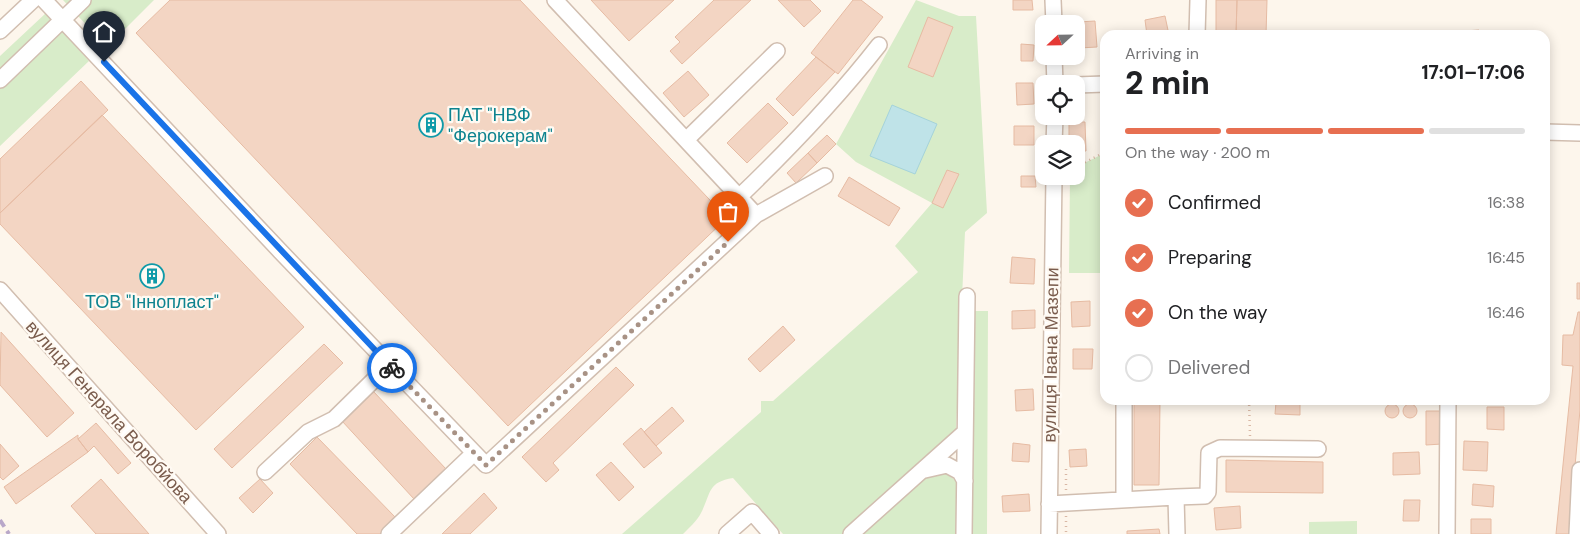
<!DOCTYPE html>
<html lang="en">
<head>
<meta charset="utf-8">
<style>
	:root { --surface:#fff; --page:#f6f6f6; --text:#202124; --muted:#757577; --line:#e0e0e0; --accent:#e76f51 }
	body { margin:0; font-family:"DM Sans",sans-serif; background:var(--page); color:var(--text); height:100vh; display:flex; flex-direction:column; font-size:19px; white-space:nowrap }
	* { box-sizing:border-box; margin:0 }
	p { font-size:16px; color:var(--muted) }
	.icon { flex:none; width:28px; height:28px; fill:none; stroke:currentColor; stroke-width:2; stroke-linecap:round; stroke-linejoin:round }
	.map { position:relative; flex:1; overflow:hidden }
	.panel { position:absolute; left:1100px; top:30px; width:450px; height:375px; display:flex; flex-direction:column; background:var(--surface); border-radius:15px; box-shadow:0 2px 12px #0003 }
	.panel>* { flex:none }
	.needle { width:32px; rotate:248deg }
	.tools { position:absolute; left:1035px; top:15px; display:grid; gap:10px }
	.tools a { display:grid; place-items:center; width:50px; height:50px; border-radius:10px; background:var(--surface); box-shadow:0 2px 12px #0003; font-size:25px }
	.pin { position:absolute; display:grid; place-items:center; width:42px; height:42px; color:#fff; margin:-51px -21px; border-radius:50% 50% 50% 0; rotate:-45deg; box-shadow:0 0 5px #0007 }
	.pin .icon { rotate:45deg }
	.courier { position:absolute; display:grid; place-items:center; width:50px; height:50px; margin:-25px; border:4px solid #1a73e8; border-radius:50%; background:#fff; color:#222; box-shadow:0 1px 6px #0007 }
	.head em { font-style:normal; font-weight:800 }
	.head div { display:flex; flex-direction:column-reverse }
	.head { display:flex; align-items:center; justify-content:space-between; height:85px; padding:0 25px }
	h1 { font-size:32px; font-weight:800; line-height:38px }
	.bar { display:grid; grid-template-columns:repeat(4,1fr); gap:8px 5px; align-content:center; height:60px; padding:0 25px }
	.bar i { height:6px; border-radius:4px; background:var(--line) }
	.bar .current { background:var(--accent) }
	.bar p { grid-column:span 4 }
	ol { padding:0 25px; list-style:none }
	li { display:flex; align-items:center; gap:15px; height:55px }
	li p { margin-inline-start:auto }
	li .icon { padding:5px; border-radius:50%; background:var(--accent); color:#fff; stroke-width:4 }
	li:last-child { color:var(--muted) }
	li i { width:28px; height:28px; border:2px solid var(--line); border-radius:50% }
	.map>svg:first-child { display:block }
	.green { fill:#d8ecc9 }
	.water { fill:#bfe3e8; stroke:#a5d3da }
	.building { fill:#f3d5c3; stroke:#e6bba3 }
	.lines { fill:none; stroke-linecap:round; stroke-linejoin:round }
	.minor-casing { stroke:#d1beb0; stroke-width:18 }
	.path { stroke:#d9b8a5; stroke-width:2.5; stroke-dasharray:1 4; stroke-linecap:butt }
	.minor { stroke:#fff; stroke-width:15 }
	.rail { stroke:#b9a8c9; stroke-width:4; stroke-dasharray:8 5; stroke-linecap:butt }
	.done { stroke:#a89285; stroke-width:5; stroke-dasharray:0 9 }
	.route { stroke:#1a73e8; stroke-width:6 }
	.labels { text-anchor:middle; stroke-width:4.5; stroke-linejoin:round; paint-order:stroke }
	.culture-label { font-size:18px; fill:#0d838f; stroke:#fffaf3; text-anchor:start }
	.street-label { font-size:18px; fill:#7a5c4d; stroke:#fffaf3 }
</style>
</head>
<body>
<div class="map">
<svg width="1580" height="534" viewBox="0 0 1580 534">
	<rect width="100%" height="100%" fill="#fdf6ec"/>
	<path class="green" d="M63,0H154L107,47Z
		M916,0L959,16H976L987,213L965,232L956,430L842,534H783L733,478C707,482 711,494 701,513C697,521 689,528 683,534H622L761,412V401H773L918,272L895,246L932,203L856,162L836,144Z
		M46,13L89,61L0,146V56Z
		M1105,153V273H1069L1070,176H1076V167Z
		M971,311H988L987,534H969Z
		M945,473L955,480L958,486L959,534H860L919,481L927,476Z
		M1357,521V534H1309V522Z"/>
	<path class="water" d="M892,105L937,124L915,174L870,156Z"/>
	<path class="building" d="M170,0H520L727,218L508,426L136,33Z
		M591,0H674L629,41Z
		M714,0H751L682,64L670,51L680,42L675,37Z
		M778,0H810L821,11L804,27Z
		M853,0H861L883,17L838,74L811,53Z
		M1013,0H1032L1033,10H1013Z
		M1216,0H1237L1236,35H1216Z
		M1237,0H1267L1266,35H1236Z
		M1165,16L1169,35H1147L1145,20Z
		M928,17L953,27L933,77L908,67Z
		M1095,21L1097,47L1079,48L1078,22Z
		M1479,30V35H1465V31Z
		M1021,44L1034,45L1033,61H1021Z
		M816,57L835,72L793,116L776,99Z
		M688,71L709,95L684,117L663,93Z
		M81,81L108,110L0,213V159Z
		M1016,83H1033L1034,104L1017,105Z
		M768,103L788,123L747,163L727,143Z
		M102,115L304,327L196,430L0,224V213Z
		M1069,122H1085L1086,151H1076V144H1069Z
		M1014,126H1034V145H1014Z
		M827,135L836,144L817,163L808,153Z
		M808,153L817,163L796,183L787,173Z
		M947,170L959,174L943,208L932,203Z
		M1021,176H1035L1036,187H1021Z
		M849,177L900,208L889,226L838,196Z
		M1012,257L1035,259L1034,284L1010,283Z
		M1577,283H1580V299H1577Z
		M1090,301V326L1072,327L1071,302Z
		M1035,310V328L1012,329V311Z
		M1578,312H1580V410L1569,534H1556L1573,366L1562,365L1563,335H1573Z
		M783,326L795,340L760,372L748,359Z
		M1,332L74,413L47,437L0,385Z
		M324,344L343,363L232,468L214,449Z
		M1073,349H1093L1092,369H1073Z
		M616,367L634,385L553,463L559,470L546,482L522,457Z
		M1033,389L1034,410L1016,411L1015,390Z
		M374,392L446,469L414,499L342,421Z
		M1134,400H1160L1159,485H1134Z
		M1283,400H1300V415L1275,414L1276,402H1283Z
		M1403 411a7 7 0 1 1 14 0a7 7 0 1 1-14 0Z
		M1385 411a7 7 0 1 1 14 0a7 7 0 1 1-14 0Z
		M672,407L684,421L656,446L644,432Z
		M1487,407H1504V430L1487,429Z
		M1426,411H1442V444L1426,445Z
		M96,423L131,463L118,474L94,446L88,452L78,439Z
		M641,428L662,453L644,468L623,444Z
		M78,435V439L88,452L16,504L4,487Z
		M317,437L396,518L380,534H357L290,464Z
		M1464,441L1488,442L1487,471L1463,470Z
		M1013,443L1030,445L1029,462L1012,461Z
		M0,444L19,466L3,480L0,477Z
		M1086,449L1087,466L1070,467L1069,450Z
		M1419,452L1420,474L1393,475V453Z
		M1226,460L1323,462V493L1226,492Z
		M611,462L634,487L619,501L596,475Z
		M101,479L149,534H96L71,506Z
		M260,479L273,493L253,513L239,498Z
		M1473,484L1494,486L1493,507L1472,505Z
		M484,493L497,508L470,534H442Z
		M1029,494L1030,511L1003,512L1002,496Z
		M1404,500H1420L1419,521H1403Z
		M1240,506L1241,528L1216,530L1214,508Z
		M1471,519H1491V534H1471Z
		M1159,529L1160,534H1127V531Z"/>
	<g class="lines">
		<g class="minor-casing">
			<path id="minor" d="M44,0L280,251L486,465L756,215L555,0
				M1053,0L1054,24
				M0,31L33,0
				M1197,35L1198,0
				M1054,56L1055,84
				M0,80L83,0
				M1076,85L1105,84
				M1545,132L1580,133
				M686,140L777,51
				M1054,144L1055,116
				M739,197C789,149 836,100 879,45
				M756,215L825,176
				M0,290L218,534
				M1124,400V498
				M925,470L947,465L960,472L965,481
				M265,472L308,432L334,419L389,365
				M1176,497L1205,496L1208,492L1209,453L1220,448L1318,449
				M1049,504L1176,497L1177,534
				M389,534L474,453
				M727,534L752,512L771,534
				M851,534L965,432
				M964,534L967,296
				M1049,534L1054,176
				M1447,534L1448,400
				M1577,534L1580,470"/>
		</g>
		<path class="path" d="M1043,34L1044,46
			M1076,167L1105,152
			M1249,400L1250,436
			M1066,490V466
			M1066,516V534"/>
		<use href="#minor" class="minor"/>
		<path class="rail" d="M0,520L9,534"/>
	</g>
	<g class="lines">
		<path class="done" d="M392,368L486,465L728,242"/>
		<path class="route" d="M104,62L392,368"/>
	</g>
	<defs>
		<g id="building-ring" transform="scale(1.25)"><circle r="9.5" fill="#fffaf3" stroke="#0f9aa8" stroke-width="1.5"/><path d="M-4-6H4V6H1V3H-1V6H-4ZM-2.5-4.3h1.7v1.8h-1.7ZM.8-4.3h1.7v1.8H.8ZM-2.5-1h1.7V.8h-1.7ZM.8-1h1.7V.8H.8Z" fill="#0f9aa8"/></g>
	</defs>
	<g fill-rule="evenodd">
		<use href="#building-ring" x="431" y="125"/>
		<use href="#building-ring" x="152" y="276"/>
	</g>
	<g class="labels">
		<g class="culture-label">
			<text x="448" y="121">ПАТ "НВФ<tspan x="448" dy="21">"Ферокерам"</tspan></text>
			<text x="152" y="308" text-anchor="middle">ТОВ "Іннопласт"</text>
		</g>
		<g class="street-label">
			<text transform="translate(1051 355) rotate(-89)" y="6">вулиця Івана Мазепи</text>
			<text transform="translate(109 412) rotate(48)" y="6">вулиця Генерала Воробйова</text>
		</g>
	</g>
</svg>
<div class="tools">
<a><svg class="needle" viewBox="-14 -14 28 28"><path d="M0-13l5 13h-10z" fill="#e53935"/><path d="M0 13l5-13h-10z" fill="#757577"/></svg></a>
<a><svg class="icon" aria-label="locate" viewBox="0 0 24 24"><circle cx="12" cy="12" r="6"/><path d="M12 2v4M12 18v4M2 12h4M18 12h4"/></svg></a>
<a><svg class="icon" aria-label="layers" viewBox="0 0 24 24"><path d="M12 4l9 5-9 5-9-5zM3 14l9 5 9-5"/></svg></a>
</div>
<div class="pin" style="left:728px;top:242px;background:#ea580c"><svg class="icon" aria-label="bag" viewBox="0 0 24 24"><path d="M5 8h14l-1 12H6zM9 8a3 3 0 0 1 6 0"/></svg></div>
<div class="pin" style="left:104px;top:62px;background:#1f2937"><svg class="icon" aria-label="home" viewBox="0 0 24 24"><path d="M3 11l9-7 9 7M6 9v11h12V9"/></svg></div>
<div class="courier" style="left:392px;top:368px"><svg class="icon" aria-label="bike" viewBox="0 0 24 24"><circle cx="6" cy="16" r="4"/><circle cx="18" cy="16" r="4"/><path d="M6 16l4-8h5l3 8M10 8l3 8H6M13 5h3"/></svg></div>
<section class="panel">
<div class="head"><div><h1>2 min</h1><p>Arriving in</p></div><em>17:01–17:06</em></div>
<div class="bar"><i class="current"></i><i class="current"></i><i class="current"></i><i></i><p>On the way · 200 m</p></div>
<ol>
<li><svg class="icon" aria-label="check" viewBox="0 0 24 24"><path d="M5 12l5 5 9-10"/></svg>Confirmed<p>16:38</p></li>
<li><svg class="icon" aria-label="check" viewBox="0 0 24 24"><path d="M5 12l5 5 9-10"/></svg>Preparing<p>16:45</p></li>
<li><svg class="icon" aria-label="check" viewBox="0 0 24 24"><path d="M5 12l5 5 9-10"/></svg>On the way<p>16:46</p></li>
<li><i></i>Delivered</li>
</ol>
</section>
</div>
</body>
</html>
